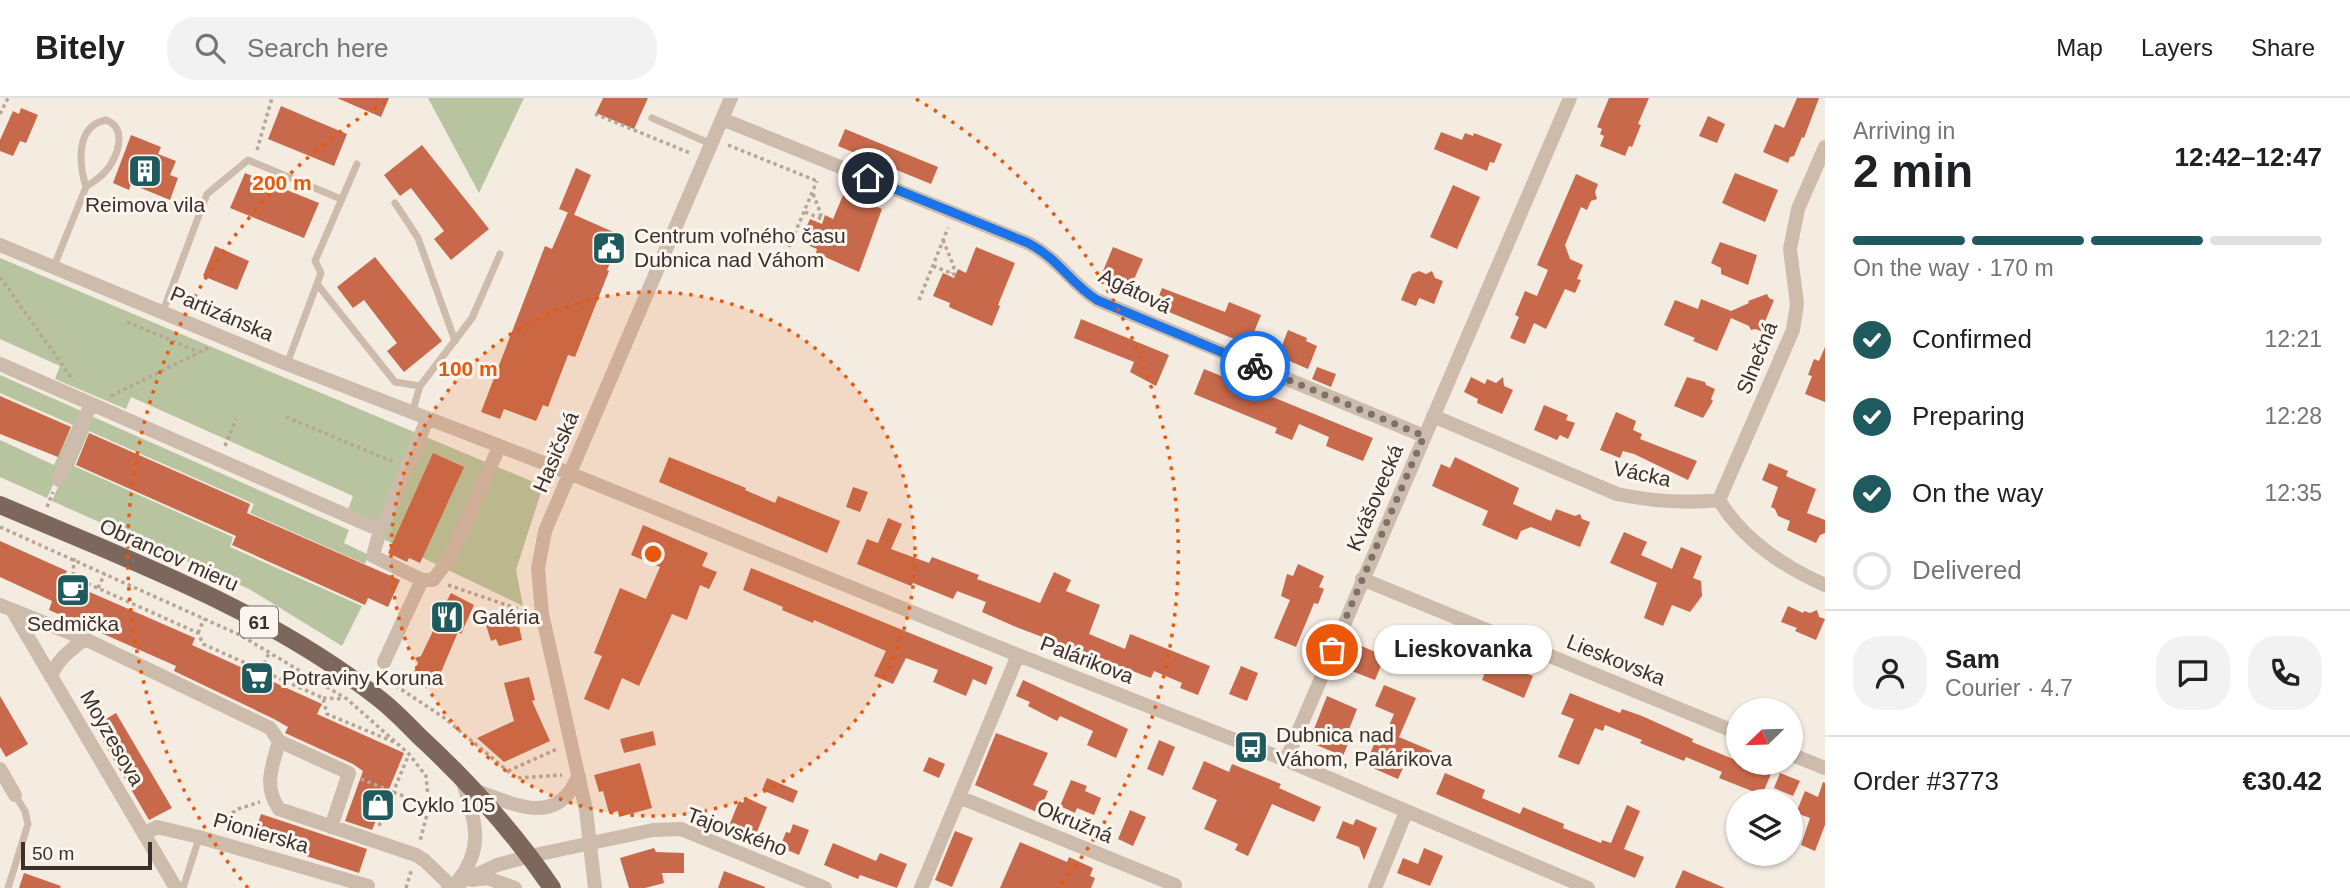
<!DOCTYPE html>
<html lang="en">
<head>
<meta charset="utf-8">
<style>
	:root { --surface:#fff; --page:#f2f2f2; --text:#202124; --muted:#757577; --line:#e0e0e0; --accent:#1f5a5e }
	body { margin:0; font-family:Helvetica,sans-serif; background:var(--page); color:var(--text); height:100vh; display:flex; flex-direction:column; font-size:26px; white-space:nowrap }
	* { box-sizing:border-box; margin:0 }
	p { font-size:23px; color:var(--muted) }
	.icon { flex:none; width:38px; height:38px; fill:none; stroke:currentColor; stroke-width:2; stroke-linecap:round; stroke-linejoin:round }
	.map { position:relative; flex:1; overflow:hidden }
	.details { display:flex; flex-direction:column; background:var(--surface); width:525px }
	.details>* { flex:none }
	.needle { width:46px; rotate:247deg }
	.buttons { position:absolute; left:1726px; top:600px; display:grid; gap:14px }
	.buttons a { display:grid; place-items:center; width:77px; height:77px; border-radius:50%; background:var(--surface); box-shadow:0 2px 5px #0004; font-size:35px }
	.scale { position:absolute; left:21px; bottom:18px; width:131px; box-sizing:border-box; padding-left:7px; border:4px solid #3b302b; border-top:0; font-size:19px; line-height:24px; white-space:nowrap; color:#3b302b; -webkit-text-stroke:5px #fbf5ee; paint-order:stroke }
	.pin { position:absolute; display:grid; place-items:center; width:60px; height:60px; color:#fff; margin:-30px; border:4px solid #fff; border-radius:50%; box-shadow:0 2px 7px #0007 }
	.courier { position:absolute; display:grid; place-items:center; width:70px; height:70px; margin:-35px; border:5px solid #1a73e8; border-radius:50%; background:#fff; color:#222; box-shadow:0 2px 9px #0007 }
	.bubble { position:absolute; height:49px; border-radius:24px; background:var(--surface); box-shadow:0 2px 5px #0004; font-size:23px; font-weight:700; line-height:49px; text-align:center }
	.head em { font-style:normal; font-weight:700 }
	.head div { display:flex; flex-direction:column-reverse }
	.head { display:flex; align-items:center; justify-content:space-between; height:119px; padding:0 28px }
	h1 { font-size:46px; font-weight:700; line-height:52px }
	.bar { display:grid; grid-template-columns:repeat(4,1fr); gap:10px 7px; align-content:center; height:84px; padding:0 28px }
	.bar i { height:9px; border-radius:5px; background:var(--line) }
	.bar .on { background:var(--accent) }
	.bar p { grid-column:span 4 }
	.line { display:flex; align-items:center; gap:18px; padding:0 28px; border-top:2px solid var(--line) }
	.line div { flex:1 }
	.round { display:grid; place-items:center; flex:none; width:74px; height:74px; border-radius:28px; background:var(--page) }
	ol { padding:0 28px; list-style:none }
	li { display:flex; align-items:center; gap:21px; height:77px }
	li p { margin-inline-start:auto }
	li .icon { padding:7px; border-radius:50%; background:var(--accent); color:#fff; stroke-width:4 }
	li:last-child { color:var(--muted) }
	li i { width:38px; height:38px; border:4px solid var(--line); border-radius:50% }
	header { display:flex; align-items:center; gap:42px; box-sizing:border-box; height:98px; padding:0 35px; background:var(--surface); border-bottom:2px solid var(--line) }
	header strong { font-size:33px }
	nav { display:flex; gap:38px; margin-inline-start:auto; font-size:24px }
	.search { width:490px; height:63px; background:var(--page); display:flex; align-items:center; gap:18px; box-sizing:border-box; padding:0 24px; border-radius:28px; color:var(--muted); font-size:26px }
	main { display:flex; flex:1; min-height:0 }
	.map>svg:first-child { display:block }
	.green { fill:#b8c4a0 }
	.building { fill:#c8694b }
	.lines { fill:none; stroke-linecap:round; stroke-linejoin:round }
	.path { stroke:#b9a596; stroke-width:3.5; stroke-dasharray:3.5 3.5; stroke-linecap:butt }
	.service { stroke:#cdbbac; stroke-width:7 }
	.minor { stroke:#cdbbac; stroke-width:14 }
	.primary { stroke:#7d675c; stroke-width:18 }
	.done { stroke:#7c716b; stroke-width:7; stroke-dasharray:0 12.6 }
	.route { stroke:#1a73e8; stroke-width:9 }
	.ring { fill:none; stroke:#e8590c; stroke-width:3.5; stroke-dasharray:3.5 7 }
	.labels { text-anchor:middle; stroke-width:6; stroke-linejoin:round; paint-order:stroke }
	.shield { fill:#fbf5ee; stroke:#756b66; stroke-width:2 }
	.shield-label { font-size:19px; font-weight:bold; fill:#3b302b }
	.poi-label { font-size:21px; fill:#3b302b; stroke:#fbf5ee; text-anchor:start }
	.street-label { font-size:21px; fill:#3b302b; stroke:#fbf5ee }
	.centre { fill:#e8590c; stroke:#fbf5ee; stroke-width:3.5 }
	.ring-label { font-size:21px; text-anchor:middle; font-weight:bold; fill:#e8590c; stroke:#fbf5ee; stroke-width:6; stroke-linejoin:round; paint-order:stroke }
</style>
</head>
<body>
<header>
<strong>Bitely</strong>
<div class="search"><svg class="icon" aria-label="search" viewBox="0 0 24 24"><circle cx="10" cy="10" r="6"/><path d="M15 15l6 6"/></svg>Search here</div>
<nav><a>Map</a><a>Layers</a><a>Share</a></nav>
</header>
<main>
<div class="map">
<svg width="1825" height="790" viewBox="0 0 1825 790">
	<rect width="100%" height="100%" fill="#f4ebe1"/>
	<path class="green" d="M428,0H524L479,95Z
		M0,160L543,388L516,472L523,508L344,422L353,398L131,299L126,311L55,281L60,268L0,241Z
		M0,277L86,315L47,400L0,379V342L54,367L73,327L0,295Z
		M89,317L349,432L344,445L369,457L365,466L250,415L254,406L89,333L74,368L233,439L230,449L362,508L342,548L249,491L52,403Z"/>
	<path class="building" d="M337,0H389L381,19Z
		M603,0H648L634,31L596,15Z
		M1609,0H1649L1638,26L1641,27L1632,49L1629,48L1625,58L1600,48L1604,38L1600,36L1602,31L1597,29Z
		M1797,0H1819L1804,40L1802,39L1794,58L1790,59L1788,65L1763,54L1775,26L1784,30Z
		M281,8L347,36L334,68L268,41Z
		M21,10L38,17L26,45L20,43L13,58L0,53V42L13,13L19,16Z
		M1708,18L1725,26L1717,45L1699,38Z
		M845,31L938,69L931,86L838,48Z
		M1441,34L1462,42L1465,35L1473,38L1474,35L1502,46L1494,65L1490,64L1487,73L1434,51Z
		M131,37L161,49L158,56L176,63L170,77L178,80L170,102L131,86L129,92L113,85Z
		M422,47L489,131L451,162L434,141L444,133L411,90L400,98L384,77Z
		M576,70L591,77L574,117L559,111Z
		M245,75L319,105L304,140L230,110Z
		M1735,75L1778,92L1765,124L1722,105Z
		M1576,76L1598,86L1595,94L1597,101L1591,103L1587,112L1581,109L1565,147L1570,161L1583,167L1577,181L1581,182L1575,195L1565,191L1546,231L1534,225L1525,246L1510,240L1519,219L1515,217L1525,193L1537,198L1548,172L1537,167Z
		M1453,87L1480,99L1457,151L1430,139Z
		M844,95L882,111L859,174L816,155L817,151L800,144L810,121L822,126L825,117L833,121Z
		M568,114L618,136L613,147L617,150L607,172L609,173L575,259L568,257L548,309L543,307L536,323L504,311L500,321L481,314L545,148L552,151Z
		M1720,144L1757,157L1748,187L1721,176V170L1711,165Z
		M215,148L249,163L237,192L203,178Z
		M976,149L1015,165L998,207L1000,208L992,228L949,209L950,205L933,198L943,175L954,180L958,171L966,175Z
		M1113,149L1143,161L1127,197L1106,188L1111,176L1103,173Z
		M375,159L442,243L404,274L387,253L397,245L364,202L353,210L337,189Z
		M1419,173L1426,176L1432,173L1435,180L1443,183L1434,206L1419,200L1416,208L1401,202L1412,176Z
		M1162,190L1225,214L1229,204L1261,217L1250,244L1240,240L1239,243L1164,212L1156,206Z
		M1767,196L1769,200L1774,202L1761,233L1755,231L1751,232L1749,228L1731,220L1717,253L1693,243L1695,240L1664,227L1675,202L1698,211L1701,201L1731,213L1749,205L1748,203Z
		M1081,221L1169,257L1156,288L1130,274L1134,264L1074,240Z
		M1288,232L1307,240L1306,243L1317,248L1308,271L1278,258Z
		M1825,249V304L1805,296L1812,278L1808,277L1814,261L1819,263Z
		M1317,269L1336,276L1331,289L1312,281Z
		M1204,271L1373,340L1363,363L1326,348L1329,339L1299,326L1292,342L1275,335L1277,330L1194,296Z
		M1471,279L1485,286L1487,281L1496,285L1503,279L1504,288L1513,292L1502,316L1477,305L1478,301L1464,294Z
		M1687,279L1705,284L1706,287L1715,291L1711,301L1713,303L1703,320L1674,308Z
		M0,298L71,329L58,359L0,336Z
		M1544,307L1568,317L1566,322L1575,325L1568,341L1560,337L1557,342L1534,332Z
		M1616,314L1636,323L1633,332L1642,336L1640,341L1697,363L1688,382L1634,356L1623,353L1620,360L1600,352Z
		M89,335L250,406L247,415L400,482L388,509L368,500L365,507L232,447L236,438L76,367Z
		M433,355L464,369L420,465L409,460L407,464L388,455Z
		M669,359L746,390L745,392L775,405L778,398L840,423L827,455L659,384Z
		M1455,359L1519,390L1513,406L1551,423L1556,411L1575,418L1580,416L1582,421L1590,424L1580,449L1531,429L1521,433L1517,442L1482,427L1488,413L1432,388L1441,366L1450,370Z
		M1769,365L1788,373L1786,378L1816,391L1807,415L1825,422V435L1820,437L1816,445L1787,432L1790,423L1778,418L1775,411L1771,409L1778,389L1762,382Z
		M853,389L868,394L860,414L846,409Z
		M888,420L902,426L891,451L929,465L932,459L979,477L977,481L1040,505L1054,474L1071,482L1066,493L1100,507L1089,536L1125,551L1130,536L1210,568L1198,597L1180,590L1182,585L1154,573L1151,580L1016,529L982,514L986,504L957,493L953,501L913,485L911,488L857,466L867,441L878,445Z
		M643,427L708,455L702,468L717,474L709,491L700,487L687,522L672,516L639,588L622,580L609,612L584,601L602,558L594,555L620,490L646,501L660,469L631,457Z
		M1624,434L1647,444L1641,457L1672,471L1681,449L1702,458L1693,480L1701,483L1702,498L1690,514L1672,507L1663,528L1644,520L1657,485L1610,465Z
		M0,443L67,473L62,482L195,540L192,547L322,606L317,616L404,655L372,732L345,723L363,673L353,666L285,635L288,629L274,621L174,573L176,568L49,512L52,503L0,479Z
		M1298,466L1324,478L1319,489L1324,491L1318,506L1314,505L1296,549L1274,540L1290,502L1281,498L1287,476L1293,478Z
		M751,470L993,569L986,587L973,581L966,598L933,584L938,572L906,560L893,586L874,578L886,553L814,522L813,525L782,512L783,509L743,492Z
		M451,495L474,507L461,536L458,534L436,586L413,576L418,565L415,560L421,558L442,514L440,508L445,506Z
		M1788,508L1803,515L1804,513L1810,515L1817,512L1819,519L1825,521L1816,542L1795,533L1797,530L1781,524Z
		M517,519L522,542L499,548L496,541L491,543L486,527Z
		M1416,529L1452,544L1443,565L1407,550Z
		M1359,547L1385,558L1375,582L1349,572Z
		M1490,561L1533,578L1524,600L1482,582Z
		M1241,568L1258,575L1247,603L1229,596Z
		M529,579L535,602L532,603L550,643L504,664L477,640L514,623L504,585Z
		M1023,582L1128,631L1116,660L1087,647L1093,633L1060,618L1057,623L1028,608L1030,604L1016,598Z
		M1384,587L1416,600L1399,639L1432,653L1426,667L1408,659L1398,681L1366,667L1374,646L1380,648L1394,616L1375,608Z
		M1570,595L1620,615L1622,611L1642,618L1693,641L1692,644L1738,663V665H1743L1771,676L1762,697L1719,680L1722,674L1686,659L1684,663L1640,645L1642,642L1605,627L1603,633L1595,630L1579,667L1558,659L1574,621L1561,616Z
		M0,598L28,646L6,659L0,649Z
		M1327,598L1357,611L1348,634L1352,636L1343,658L1309,644Z
		M116,615L172,710L149,722L94,628Z
		M653,633L656,647L624,655L620,641Z
		M996,635L1048,655L1033,687L1048,693L1039,715L975,687Z
		M1159,642L1175,649L1163,678L1147,671Z
		M929,659L945,666L939,680L923,673Z
		M1204,663L1229,674L1232,666L1281,686L1279,690L1321,709L1314,724L1272,706L1248,758L1235,752L1238,746L1204,731L1217,702L1192,691Z
		M640,665L652,710L619,719L618,713L609,715L603,693L599,694L594,677Z
		M1445,675L1485,692L1482,700L1520,716L1523,709L1564,726L1563,730L1601,745L1602,742L1611,745L1627,707L1640,713L1624,751L1644,759L1635,780L1436,696Z
		M1780,675L1800,683L1793,698L1774,690Z
		M767,680L798,693L793,705L762,692Z
		M1071,682L1087,688L1085,693L1101,700L1094,717L1077,710L1075,715L1060,708Z
		M1823,684L1825,685V727L1815,753L1801,747L1810,720L1796,715L1805,693L1818,699Z
		M745,699L767,709L755,739L729,728L739,703L743,705Z
		M1130,712L1146,719L1133,748L1118,741Z
		M261,716L367,751L359,775L253,741Z
		M1356,721L1377,730L1364,762L1359,749L1336,740L1343,723L1353,727Z
		M793,726L809,732L799,757L780,749L786,734L790,735Z
		M955,733L973,740L952,789L935,782Z
		M1020,744L1067,764L1069,759L1093,770L1090,778L1095,780L1091,790H1000Z
		M833,745L876,763L880,755L907,766L897,790L860,777L858,781L824,767Z
		M654,750L656,754L684,755V775H662L664,785L645,790H629L620,760Z
		M1424,750L1443,758L1430,788L1397,775L1403,760L1418,766Z
		M1683,772L1725,790H1675Z
		M724,773L765,789V790H718Z
		M24,775L61,788L60,790H19Z"/>
	<g class="lines">
		<path class="path" d="M0,16L8,0
			M595,16L690,55
			M728,47L817,83
			M257,52L272,0
			M813,96L821,116L819,120
			M805,114L824,122
			M943,142L954,169L951,175
			M789,149L817,83
			M933,168L956,177
			M0,179L73,282
			M919,202L948,130
			M127,224L199,254
			M111,298L208,250
			M286,319L394,364
			M225,348L236,321
			M47,409L53,394
			M0,429L240,537L347,601L409,656L426,678L429,709L420,743
			M74,460L73,479L198,535L203,546L323,600L327,616L394,644
			M448,487L527,514
			M98,490L105,475
			M198,535L204,521
			M261,572L269,555
			M384,580L443,619L516,680L562,677
			M323,600L344,601
			M508,673L557,651
			M361,681L428,708
			M215,727L238,711L260,704
			M379,728L409,656
			M406,790L412,770"/>
		<path class="service" d="M652,20L711,46
			M106,22C125,29 120,51 111,66C106,76 94,83 86,89C79,66 75,28 106,22Z
			M395,105L418,140L455,243
			M54,168L86,89
			M317,186L395,284L420,288
			M163,213L207,96L248,62L341,101
			M287,266L321,175L315,163L357,66
			M412,315L420,288L472,220L500,156
			M8,790L28,726L25,713L15,697
			M183,790L199,740"/>
		<path class="minor" d="M722,21L1028,145C1060,162 1070,184 1097,202L1424,338
			M0,147L287,266L554,369L1018,557L1286,662L1588,790
			M0,266L380,432
			M1433,318L1617,396C1651,403 1684,406 1719,402C1742,441 1784,469 1825,487
			M427,322L380,432L373,458L422,482H433L450,460L499,349
			M59,382L91,306
			M1719,402L1793,232L1797,206L1790,151L1798,111L1825,49
			M1362,481L1738,635
			M0,507L85,541L270,630L279,643L349,675L331,729
			M12,512L176,790
			M384,564L422,482
			M51,579C57,561 71,552 85,541
			M279,643C272,670 263,687 279,711L416,757L424,762L451,788
			M1790,656L1825,670
			M1286,662L1570,0
			M0,671L15,697
			M477,693C503,702 544,724 567,697C572,692 575,684 579,678
			M959,699L1175,787
			M144,736L157,729L199,739L368,788L367,790
			M472,782L487,780L515,790
			M458,783C487,745 473,722 462,680
			M448,790L497,767L530,758L653,732L681,731L825,790
			M595,790L586,712L542,516L538,470L545,433L731,0
			M921,790L1018,557
			M1375,790L1406,714"/>
		<path class="primary" d="M0,407C129,462 266,512 377,599C393,611 406,625 420,639C471,686 513,733 552,790"/>
	</g>
	<g class="lines">
		<path class="done" d="M1255,268L1424,338L1332,552"/>
		<path class="route" d="M868,80L1028,145C1059,161 1070,185 1097,202L1255,268"/>
	</g>
	<circle cx="653" cy="456" r="262" fill="#e8590c" fill-opacity=".12"/>
	<g class="ring">
		<circle cx="653" cy="456" r="262"/>
		<path d="M248 790A525 525 0 0 1 390 1M916 1A525 525 0 0 1 1058 790"/>
	</g>
	<defs>
		<g id="building-square" transform="scale(1.75)"><rect x="-9" y="-9" width="18" height="18" rx="4" fill="#1f5a5e" stroke="#fbf5ee"/><path d="M-4-6H4V6H1V3H-1V6H-4ZM-2.5-4.3h1.7v1.8h-1.7ZM.8-4.3h1.7v1.8H.8ZM-2.5-1h1.7V.8h-1.7ZM.8-1h1.7V.8H.8Z" fill="#fff"/></g>
		<g id="civic-square" transform="scale(1.75)"><rect x="-9" y="-9" width="18" height="18" rx="4" fill="#1f5a5e" stroke="#fbf5ee"/><path d="M-.6-6.5H3V-4.5H.6V-3L4-1V1h2V6H-6V1h2V-1L-.6-3ZM-1.2 2.5V6h2.4V2.5Z" fill="#fff"/></g>
		<g id="cafe-square" transform="scale(1.75)"><rect x="-9" y="-9" width="18" height="18" rx="4" fill="#1f5a5e" stroke="#fbf5ee"/><path d="M-5.5-4.5H6V0H3Q3 3.5 0 3.5H-2.5Q-5.5 3.5-5.5 0ZM3-3.2v2h1.7v-2ZM-6 4.5H4V6H-6Z" fill="#fff"/></g>
		<g id="restaurant-square" transform="scale(1.75)"><rect x="-9" y="-9" width="18" height="18" rx="4" fill="#1f5a5e" stroke="#fbf5ee"/><path d="M-5-6h1v4h1v-4h1v4h1v-4h1v5L-1.5 .5V6h-2V.5L-5-1ZM5-6V6H3V1.5H1.5Q1.5-4 5-6Z" fill="#fff"/></g>
		<g id="supermarket-square" transform="scale(1.75)"><rect x="-9" y="-9" width="18" height="18" rx="4" fill="#1f5a5e" stroke="#fbf5ee"/><path d="M-6-5.5h2.5l.6 2H6L4.5 2H-2.5L-4.4-4H-6ZM-1.5 3.2a1.3 1.3 0 1 0 .1 0ZM3 3.2a1.3 1.3 0 1 0 .1 0Z" fill="#fff"/></g>
		<g id="bus-square" transform="scale(1.75)"><rect x="-9" y="-9" width="18" height="18" rx="4" fill="#1f5a5e" stroke="#fbf5ee"/><path d="M-5-6H5V4H4V6H2V4H-2V6H-4V4H-5ZM-3.5-4V0h7V-4ZM-3.5 1.2v1.5H-2V1.2ZM2 1.2v1.5H3.5V1.2Z" fill="#fff"/></g>
		<g id="shop-square" transform="scale(1.75)"><rect x="-9" y="-9" width="18" height="18" rx="4" fill="#1f5a5e" stroke="#fbf5ee"/><path d="M-5-2.5h2.3a2.7 3.5 0 0 1 5.4 0H5L5.5 6h-11ZM-1.5-2.5h3a1.5 2.3 0 0 0-3 0Z" fill="#fff"/></g>
	</defs>
	<g fill-rule="evenodd">
		<use href="#building-square" x="145" y="73"/>
		<use href="#civic-square" x="609" y="150"/>
		<use href="#cafe-square" x="73" y="492"/>
		<use href="#restaurant-square" x="447" y="519"/>
		<use href="#supermarket-square" x="257" y="580"/>
		<use href="#bus-square" x="1251" y="649"/>
		<use href="#shop-square" x="378" y="707"/>
	</g>
	<g class="labels">
		<rect class="shield" x="240" y="508.5" width="38" height="31" rx="5"/>
		<g class="shield-label">
			<text x="259" y="531">61</text>
		</g>
		<g class="poi-label">
			<text x="145" y="114" text-anchor="middle">Reimova vila</text>
			<text x="634" y="145">Centrum voľného času<tspan x="634" dy="24">Dubnica nad Váhom</tspan></text>
			<text x="472" y="526">Galéria</text>
			<text x="73" y="533" text-anchor="middle">Sedmička</text>
			<text x="282" y="587">Potraviny Koruna</text>
			<text x="1276" y="644">Dubnica nad<tspan x="1276" dy="24">Váhom, Palárikova</tspan></text>
			<text x="402" y="714">Cyklo 105</text>
		</g>
		<g class="street-label">
			<text transform="translate(1135 193) rotate(26)" y="7">Agátová</text>
			<text transform="translate(222 216) rotate(23)" y="7">Partizánska</text>
			<text transform="translate(1757 260) rotate(-68)" y="7">Slnečná</text>
			<text transform="translate(556 354) rotate(-67)" y="7">Hasičská</text>
			<text transform="translate(1642 376) rotate(12)" y="7">Vácka</text>
			<text transform="translate(1375 400) rotate(-67)" y="7">Kvášovecká</text>
			<text transform="translate(169 457) rotate(24)" y="7">Obrancov mieru</text>
			<text transform="translate(1087 562) rotate(21)" y="7">Palárikova</text>
			<text transform="translate(1616 562) rotate(22)" y="7">Lieskovska</text>
			<text transform="translate(112 640) rotate(60)" y="7">Moyzesova</text>
			<text transform="translate(1075 724) rotate(22)" y="7">Okružná</text>
			<text transform="translate(737 734) rotate(20)" y="7">Tajovského</text>
			<text transform="translate(261 735) rotate(16)" y="7">Pionierska</text>
		</g>
	</g>
	<circle cx="653" cy="456" r="10" class="centre"/>
	<g class="ring-label">
		<text x="282" y="92">200 m</text>
		<text x="468" y="278">100 m</text>
	</g>
</svg>
<div class="buttons">
<a><svg class="needle" viewBox="-14 -14 28 28"><path d="M0-13l5 13h-10z" fill="#e53935"/><path d="M0 13l5-13h-10z" fill="#757577"/></svg></a>
<a><svg class="icon" aria-label="layers" viewBox="0 0 24 24"><path d="M12 4l9 5-9 5-9-5zM3 14l9 5 9-5"/></svg></a>
</div>
<div class="scale">50 m</div>
<div class="pin" style="left:1332px;top:552px;background:#ea580c"><svg class="icon" aria-label="bag" viewBox="0 0 24 24"><path d="M5 8h14l-1 12H6zM9 8a3 3 0 0 1 6 0"/></svg></div>
<div class="pin" style="left:868px;top:80px;background:#1f2937"><svg class="icon" aria-label="home" viewBox="0 0 24 24"><path d="M3 11l9-7 9 7M6 9v11h12V9"/></svg></div>
<div class="courier" style="left:1255px;top:268px"><svg class="icon" aria-label="bike" viewBox="0 0 24 24"><circle cx="6" cy="16" r="4"/><circle cx="18" cy="16" r="4"/><path d="M6 16l4-8h5l3 8M10 8l3 8H6M13 5h3"/></svg></div>
<div class="bubble" style="left:1374px;top:527px;width:178px">Lieskovanka</div>
</div>
<section class="details">
<div class="head"><div><h1>2 min</h1><p>Arriving in</p></div><em>12:42–12:47</em></div>
<div class="bar"><i class="on"></i><i class="on"></i><i class="on"></i><i></i><p>On the way · 170 m</p></div>
<ol>
<li><svg class="icon" aria-label="check" viewBox="0 0 24 24"><path d="M5 12l5 5 9-10"/></svg>Confirmed<p>12:21</p></li>
<li><svg class="icon" aria-label="check" viewBox="0 0 24 24"><path d="M5 12l5 5 9-10"/></svg>Preparing<p>12:28</p></li>
<li><svg class="icon" aria-label="check" viewBox="0 0 24 24"><path d="M5 12l5 5 9-10"/></svg>On the way<p>12:35</p></li>
<li><i></i>Delivered</li>
</ol>
<div class="line" style="height:126px"><a class="round"><svg class="icon" aria-label="person" viewBox="0 0 24 24"><circle cx="12" cy="8" r="4"/><path d="M4 21q1-7 8-7t8 7"/></svg></a><div><b>Sam</b><p>Courier · 4.7</p></div><a class="round"><svg class="icon" aria-label="chat" viewBox="0 0 24 24"><path d="M4 5h16v11H9l-5 4z"/></svg></a><a class="round"><svg class="icon" aria-label="phone" viewBox="0 0 24 24"><path d="M5 4h4l2 5-3 2q2 4 5 5l2-3 5 2v4C11 20 4 13 5 4z"/></svg></a></div>
<div class="line" style="height:91px"><div>Order #3773</div><b>€30.42</b></div>
</section>
</main>
</body>
</html>
